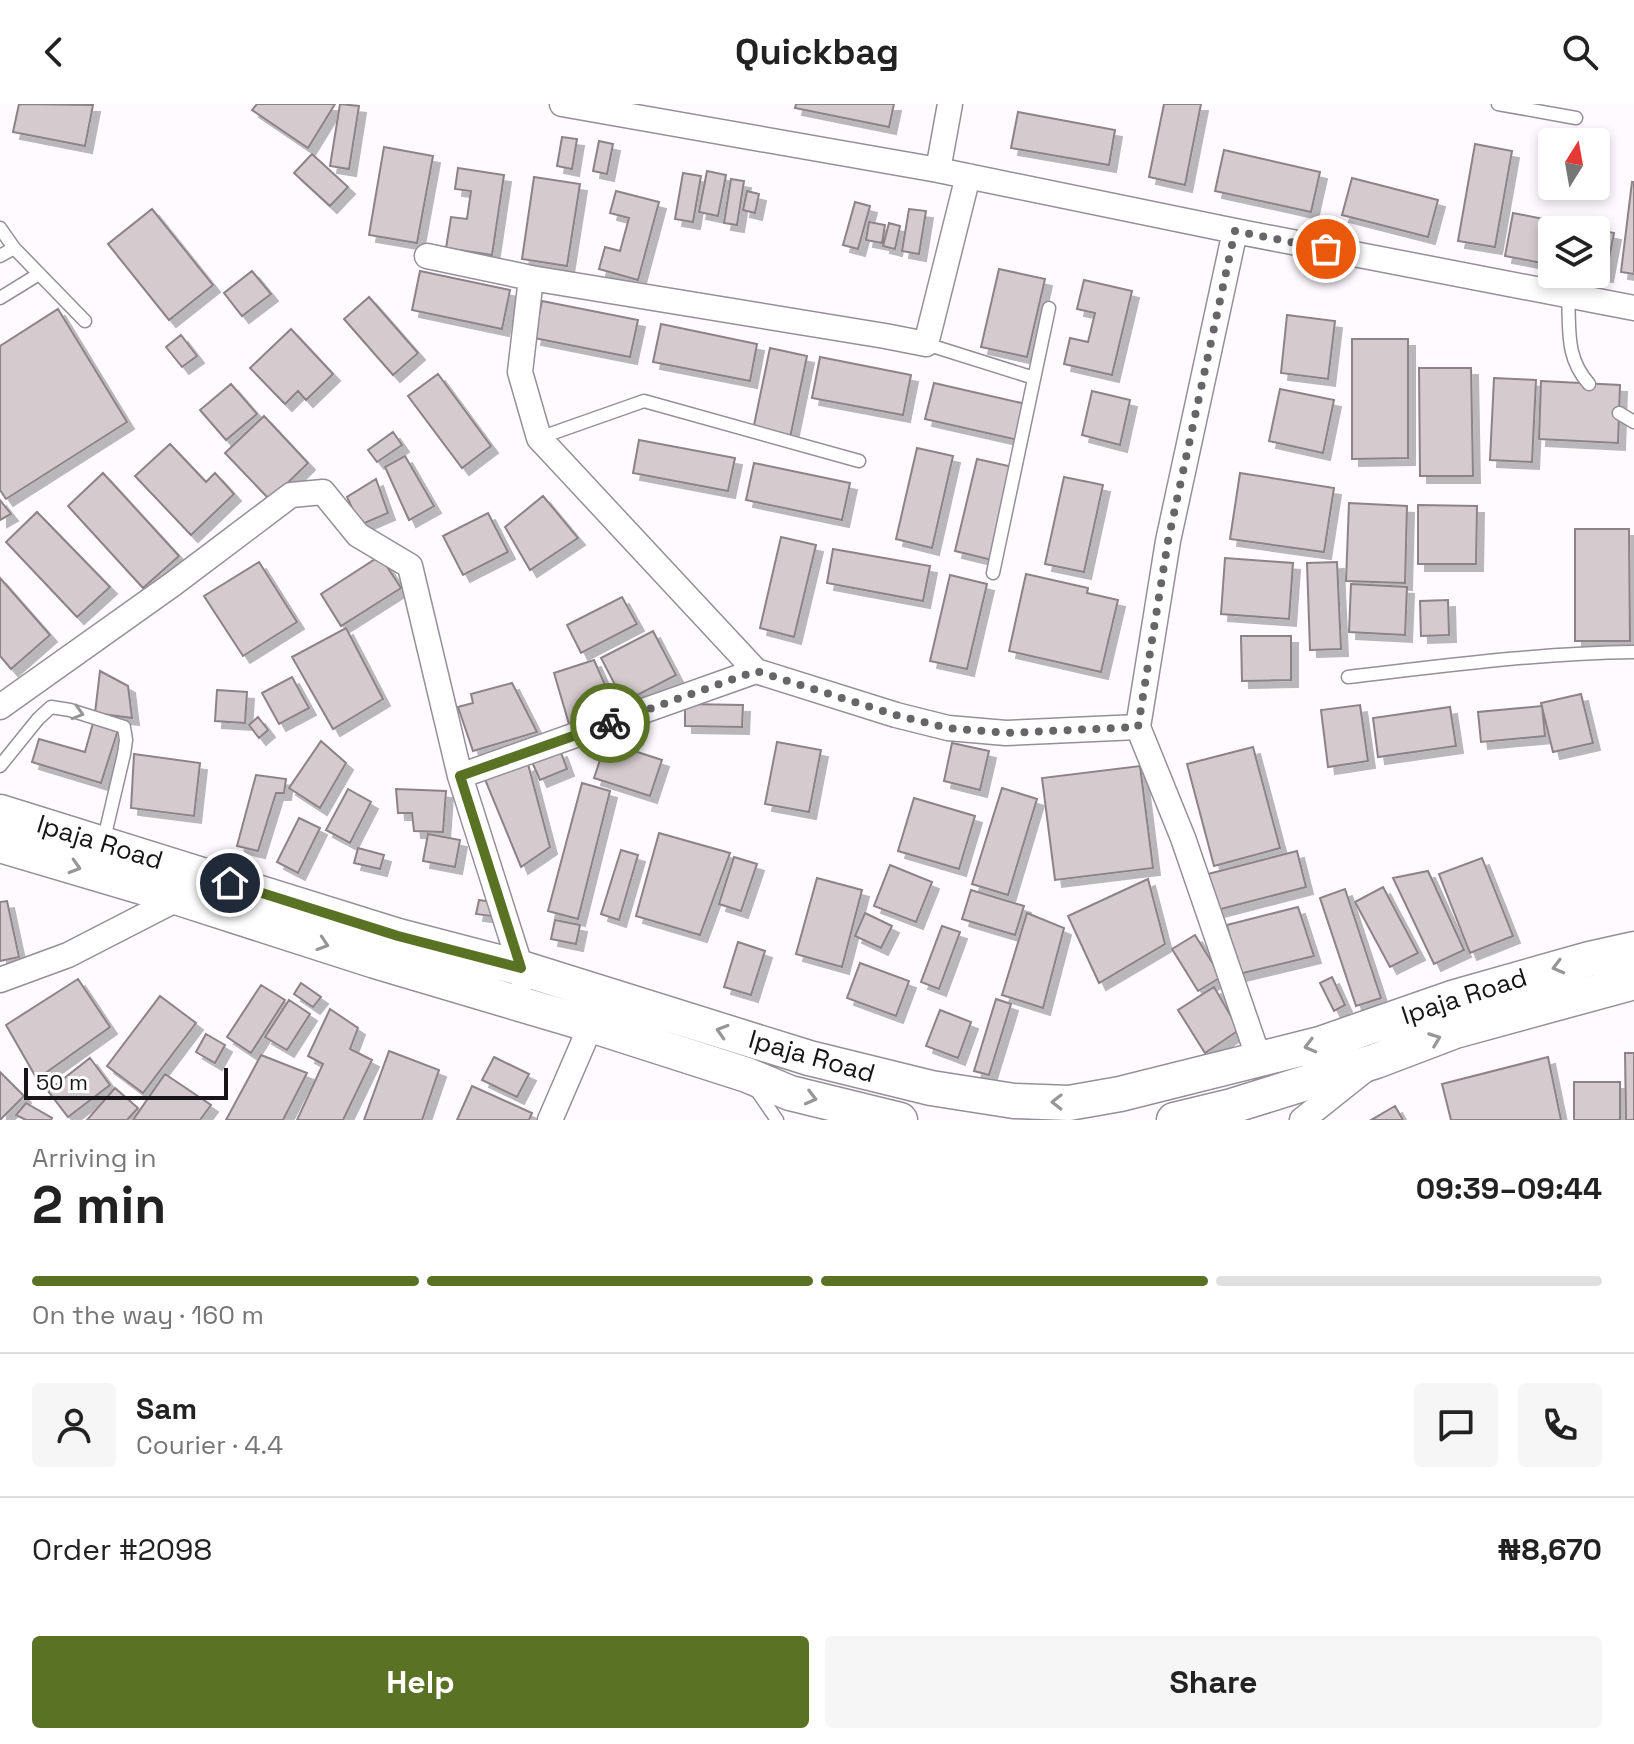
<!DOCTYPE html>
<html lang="en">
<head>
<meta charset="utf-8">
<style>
	:root { --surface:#fff; --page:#f6f6f6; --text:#222; --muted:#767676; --line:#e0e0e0; --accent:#5a7224 }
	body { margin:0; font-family:"Space Grotesk",sans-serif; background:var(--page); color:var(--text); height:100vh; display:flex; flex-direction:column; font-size:30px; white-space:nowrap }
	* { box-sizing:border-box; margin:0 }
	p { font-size:26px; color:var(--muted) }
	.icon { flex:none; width:44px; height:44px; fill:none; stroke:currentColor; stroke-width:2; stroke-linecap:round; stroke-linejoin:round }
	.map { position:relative; height:1016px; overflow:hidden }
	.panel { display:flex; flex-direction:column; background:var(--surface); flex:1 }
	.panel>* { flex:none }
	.needle { width:52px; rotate:11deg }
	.buttons { position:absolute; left:1538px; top:24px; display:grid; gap:16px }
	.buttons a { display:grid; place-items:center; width:72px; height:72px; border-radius:8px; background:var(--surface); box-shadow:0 4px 12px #0003; font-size:40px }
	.scale { position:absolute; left:24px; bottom:20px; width:204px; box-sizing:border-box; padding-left:8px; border:4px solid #171518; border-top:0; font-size:22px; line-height:28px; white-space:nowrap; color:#171518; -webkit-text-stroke:6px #fff; paint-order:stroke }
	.pin { position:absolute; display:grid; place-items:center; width:68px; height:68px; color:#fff; margin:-34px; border:4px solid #fff; border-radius:50%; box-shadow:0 2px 8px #0007 }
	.courier { position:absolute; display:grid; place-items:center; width:80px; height:80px; margin:-40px; border:6px solid #5a7224; border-radius:50%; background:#fff; color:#222; box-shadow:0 2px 10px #0007 }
	.head em { font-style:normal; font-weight:700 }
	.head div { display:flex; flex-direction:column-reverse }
	.head { display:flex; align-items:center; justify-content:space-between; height:136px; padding:0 32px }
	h1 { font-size:52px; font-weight:700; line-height:60px }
	.bar { display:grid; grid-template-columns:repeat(4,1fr); gap:12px 8px; align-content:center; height:96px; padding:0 32px }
	.bar i { height:10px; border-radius:6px; background:var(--line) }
	.bar .selected { background:var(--accent) }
	.bar p { grid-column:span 4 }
	.line { display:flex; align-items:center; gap:20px; padding:0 32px; border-top:2px solid var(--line) }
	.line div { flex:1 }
	.round { display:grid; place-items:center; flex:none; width:84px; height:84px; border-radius:8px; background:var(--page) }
	.cta { display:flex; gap:16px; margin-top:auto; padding:16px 32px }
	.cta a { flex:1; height:92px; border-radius:8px; background:var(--accent); color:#fff; font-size:32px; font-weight:700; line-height:92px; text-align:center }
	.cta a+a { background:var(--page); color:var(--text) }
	header { display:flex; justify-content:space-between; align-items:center; height:104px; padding:0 32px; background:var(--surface); font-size:36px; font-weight:700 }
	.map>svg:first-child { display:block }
	.building { fill:#d5cace; stroke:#8d8387; stroke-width:2; filter:url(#shadow) }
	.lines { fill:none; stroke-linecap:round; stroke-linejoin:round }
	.service-casing { stroke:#958f97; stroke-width:15 }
	.minor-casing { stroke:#958f97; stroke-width:27 }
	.secondary-casing { stroke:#958f97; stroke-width:37 }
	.service { stroke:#fff; stroke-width:12 }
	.minor { stroke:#fff; stroke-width:24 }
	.secondary { stroke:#fff; stroke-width:34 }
	.oneway { stroke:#979697 }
	.done { stroke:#686569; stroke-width:8; stroke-dasharray:0 14.4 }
	.route { stroke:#5a7224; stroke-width:10 }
	.labels { text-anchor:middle; stroke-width:8; stroke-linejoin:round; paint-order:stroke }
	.street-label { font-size:26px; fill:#171518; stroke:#fff }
</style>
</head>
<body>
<header><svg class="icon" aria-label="back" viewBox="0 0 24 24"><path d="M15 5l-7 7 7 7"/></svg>Quickbag<svg class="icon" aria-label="search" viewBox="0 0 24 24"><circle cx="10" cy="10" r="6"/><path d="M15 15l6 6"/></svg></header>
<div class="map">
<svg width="1634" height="1016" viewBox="0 0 1634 1016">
	<defs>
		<filter id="shadow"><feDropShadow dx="7" dy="7" stdDeviation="0" flood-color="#0004"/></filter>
	</defs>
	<rect width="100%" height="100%" fill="#fefaff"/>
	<path class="building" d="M19,0L93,1L85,42L13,28Z
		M257,0H335L308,44L252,6Z
		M340,0L359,2L349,65L330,62Z
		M796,0H894L889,23L795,4Z
		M1164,0H1201L1185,81L1149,73Z
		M1018,8L1115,26L1109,61L1011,44Z
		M562,33L577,35L572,65L557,62Z
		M599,37L613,40L607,70L593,67Z
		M1475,40L1512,47L1495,143L1458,137Z
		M384,43L433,52L417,139L369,131Z
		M1224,46L1320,68L1311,108L1215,87Z
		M312,50L348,83L330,102L294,69Z
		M458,64L504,71L492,151L446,144L451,113L467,115L471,87L455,85Z
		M707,67L726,71L718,112L699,108Z
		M683,69L701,72L693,118L675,115Z
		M534,73L580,80L567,162L522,155Z
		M1352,74L1438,96L1428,133L1342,111Z
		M731,75L744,77L737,121L724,119Z
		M1632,78H1634V170L1621,168Z
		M616,87L659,98L638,176L599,165L605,143L620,147L629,114L610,109Z
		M747,87L759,90L755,109L743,106Z
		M855,98L870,102L858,145L843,141Z
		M152,105L213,181L169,216L108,140Z
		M909,105L926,107L919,150L902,147Z
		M1513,109L1614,129L1606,171L1596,170V126H1552V161L1505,152Z
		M869,118L885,121L882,139L866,136Z
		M889,119L900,122L895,145L883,142Z
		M999,165L1045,175L1027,253L981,243Z
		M252,167L271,190L242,212L224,189Z
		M420,167L510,186L502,225L412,206Z
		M1084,176L1132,187L1112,271L1064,260L1070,234L1088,238L1095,209L1077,205Z
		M369,193L418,249L393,271L344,215Z
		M542,197L638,216L630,253L534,234Z
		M58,205L127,318L6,395L0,386V242Z
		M1287,211L1335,217L1328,275L1281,269Z
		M661,220L757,240L750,277L653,258Z
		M291,225L333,270L306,296L298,287L285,300L250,264Z
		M181,231L197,252L182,263L166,243Z
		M1352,235H1408V354L1352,355Z
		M770,244L807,252L790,334L753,326Z
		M820,253L911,271L903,311L812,294Z
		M1419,264H1471L1473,372H1420Z
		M438,270L491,342L462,364L408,292Z
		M1494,274L1536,276L1532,358L1490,356Z
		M1541,277L1620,281L1618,339L1539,335Z
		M934,279L1026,300L1018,336L925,315Z
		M231,280L257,310L226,336L200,306Z
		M1280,285L1334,296L1323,349L1269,337Z
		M1092,287L1130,296L1120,341L1082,331Z
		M264,312L308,359L270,396L225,349Z
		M393,328L402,341L377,358L368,346Z
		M639,336L735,354L728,387L633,369Z
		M170,340L206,378L215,369L234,390L191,431L135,372Z
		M917,344L953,352L932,444L896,435Z
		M405,352L434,402L409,416L385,363Z
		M977,355L1013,363L992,456L955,447Z
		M754,359L850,379L842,416L746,396Z
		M103,369L179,452L143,484L68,402Z
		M1240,369L1334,384L1324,448L1230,435Z
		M1064,373L1103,381L1084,468L1045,460Z
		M376,375L388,409L360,421L347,393Z
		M543,392L578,434L530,466L505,423Z
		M0,396L11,410L0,416Z
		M1349,399L1407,402L1405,479L1346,477Z
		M1418,401L1477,402L1476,460H1418Z
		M37,408L110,483L77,513L6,438Z
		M488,409L508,448L463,471L443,432Z
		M1575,425H1629L1630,537H1575Z
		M781,433L816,441L794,533L760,524Z
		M833,445L930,462L923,497L827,479Z
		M380,452L401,484L341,522L321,490Z
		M1225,454L1293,459L1289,515L1221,510Z
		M259,458L297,518L243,552L204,492Z
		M1337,458L1341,545L1310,546L1307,459Z
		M1026,470L1088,484L1087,489L1118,496L1101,568L1009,547Z
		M950,471L987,480L967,565L930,557Z
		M0,474L50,531L11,565L0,552Z
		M1351,480L1407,483L1405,531L1349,528Z
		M622,493L637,520L581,549L567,521Z
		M1448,496L1449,531L1421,532L1420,497Z
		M346,524L383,595L333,625L292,553Z
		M653,527L676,571L624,598L601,554Z
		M1241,532H1291V576L1242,577Z
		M594,556L616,606L569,620L554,569Z
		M100,567L128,582L132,614L95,609Z
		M292,573L309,604L279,620L262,589Z
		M512,579L537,628L473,647L458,603L473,599L471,590Z
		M217,586L247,588L245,619L215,617Z
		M1581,590L1593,639L1553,648L1541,599Z
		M685,600L743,601L742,623L685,622Z
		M1360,601L1368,657L1328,663L1321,606Z
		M1542,602L1545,632L1481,638L1478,608Z
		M1450,603L1456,642L1378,653L1373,614Z
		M258,613L268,626L259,634L249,621Z
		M93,619L118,626L101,679L32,658L39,635L85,648Z
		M321,637L346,659L320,704L289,684Z
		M606,638L662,656L650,692L594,674Z
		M777,638L821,646L809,708L765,700Z
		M952,639L989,647L980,686L944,677Z
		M1253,643L1280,744L1214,762L1187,660Z
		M560,646L567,665L540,676L532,658Z
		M134,650L200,659L194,712L131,704Z
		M528,660L550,743L521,763L484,673Z
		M1140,662L1153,764L1055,776L1042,674Z
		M256,671L286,675L284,689H276L258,747L237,742Z
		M582,679L610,687L578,815L548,807Z
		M1002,684L1037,695L1008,791L972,780Z
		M348,685L371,698L350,739L326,726Z
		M396,685L446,687L443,728L414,727L412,709H398Z
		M914,694L975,712L959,765L898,747Z
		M299,714L320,724L298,769L277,758Z
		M659,729L730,749L700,831L636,812Z
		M428,730L460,736L455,763L423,757Z
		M358,744L384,751L380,765L354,759Z
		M621,746L638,751L619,816L601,810Z
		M1297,747L1306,783L1217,806L1208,770Z
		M734,753L757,760L741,807L719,800Z
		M1482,754L1513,832L1470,849L1439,770Z
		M890,761L932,778L916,818L874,802Z
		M1428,767L1464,846L1434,860L1393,774Z
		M817,774L862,786L842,863L796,850Z
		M1148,775L1165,840L1099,879L1068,812Z
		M1383,783L1418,849L1390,863L1355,798Z
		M1345,785L1381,894L1356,902L1320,794Z
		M971,786L1024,802L1015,831L962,815Z
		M479,796L493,798L491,812L476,810Z
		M7,797L19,853L0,857V798Z
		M1298,803L1314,852L1239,870L1227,821Z
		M865,809L892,822L881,844L855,832Z
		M1027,809L1064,824L1043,904L1002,891Z
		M555,816L580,821L576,840L551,835Z
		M942,822L960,828L939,885L921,878Z
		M1195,831L1221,873L1198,887L1172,845Z
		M738,838L765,847L751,891L724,883Z
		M860,859L909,877L896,912L847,894Z
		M1332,873L1345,901L1334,907L1320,879Z
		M78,875L110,923L37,975L6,921Z
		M301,879L321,893L313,903L294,890Z
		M261,881L285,896L251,949L227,933Z
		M1214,883L1239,926L1205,949L1178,906Z
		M160,892L196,919L143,989L107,962Z
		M996,895L1011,900L989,971L974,967Z
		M289,896L310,910L287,946L265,933Z
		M330,905L358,924L350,945L372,956L343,1016H297L323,960L308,952Z
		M940,906L971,918L958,954L926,942Z
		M206,930L225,941L215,959L196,948Z
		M389,947L439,966L422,1016H364Z
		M1625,949H1634V1016H1626Z
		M261,951L307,969L283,1016H226Z
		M494,953L529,970L517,993L482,976Z
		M1548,953L1561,1016H1451L1442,980Z
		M90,954L110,981L68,1013L48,987Z
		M0,968L24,992L0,1016Z
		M165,970L211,1001L200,1016H133Z
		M1574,978H1620V1016H1574Z
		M472,982L532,1009L529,1016H457Z
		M115,984L138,1004L127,1016H87Z
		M26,999L52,1014L51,1016H26L16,1011Z
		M1395,1002L1403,1016H1371Z"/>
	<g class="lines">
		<g class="service-casing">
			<path id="service" d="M1498,0L1576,14
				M0,124L14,144L85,217
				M0,152L14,144
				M1568,192C1570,226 1565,253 1589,280
				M0,194L39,170
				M926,240L1034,274
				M1619,309L1634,318
				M539,334L644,297L859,357
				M993,469L1049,204
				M1348,573C1443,562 1538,549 1634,548
				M0,662L38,615L51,603L70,606L124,623L126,636L124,650L103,739
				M755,984L777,1016"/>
		</g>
		<g class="minor-casing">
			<path id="minor" d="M562,0L938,66L1235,127L1634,204
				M938,66L950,0
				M1235,127L1168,437L1138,623L1183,734L1259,955
				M427,152L531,174L885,232L926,240L968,72
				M531,174L520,268L539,334L756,567L896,611L948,624L1006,629L1138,623
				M0,603L173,480L291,391L323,388L358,431L410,462L460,672L521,864L523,876
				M460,672L756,567
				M0,876L68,851L179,794
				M550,1016L591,921
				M1302,1016L1366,965"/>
		</g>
		<g class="secondary-casing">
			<path id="secondary" d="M0,708L398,832L521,864L809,954L931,984L1014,997L1069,999L1120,990L1320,940L1455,893L1589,855L1634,845
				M0,741L179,794L375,857L591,921L747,971L790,989L900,1016
				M1174,1016L1232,1002L1376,957L1455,927L1634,878"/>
		</g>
		<use href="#service" class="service"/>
		<use href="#minor" class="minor"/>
		<use href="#secondary" class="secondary"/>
	</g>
	<defs><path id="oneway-chevron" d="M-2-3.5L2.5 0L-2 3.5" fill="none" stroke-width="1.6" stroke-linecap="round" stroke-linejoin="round" transform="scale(2)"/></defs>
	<g class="oneway">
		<use href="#oneway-chevron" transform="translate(78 609) rotate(16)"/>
		<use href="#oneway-chevron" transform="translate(75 763) rotate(17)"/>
		<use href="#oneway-chevron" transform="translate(323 840) rotate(18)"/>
		<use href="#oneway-chevron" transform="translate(1558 863) rotate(165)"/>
		<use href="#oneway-chevron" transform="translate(722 927) rotate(-163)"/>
		<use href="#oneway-chevron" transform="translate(1435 935) rotate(-21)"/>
		<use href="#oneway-chevron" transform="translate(1310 942) rotate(165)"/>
		<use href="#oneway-chevron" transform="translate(811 994) rotate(14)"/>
		<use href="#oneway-chevron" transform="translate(1057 998) rotate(-179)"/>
	</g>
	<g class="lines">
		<path class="done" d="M610,619L756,567L896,611L948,624L1006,629L1138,623L1168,437L1235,127L1326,145"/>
		<path class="route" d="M230,779L398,832L521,864L460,672L610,619"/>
	</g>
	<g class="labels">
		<g class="street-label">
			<text transform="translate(100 738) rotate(17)" y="9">Ipaja Road</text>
			<text transform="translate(1464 892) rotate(-18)" y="9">Ipaja Road</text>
			<text transform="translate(812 952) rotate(16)" y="9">Ipaja Road</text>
		</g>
	</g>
</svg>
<div class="buttons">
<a><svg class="needle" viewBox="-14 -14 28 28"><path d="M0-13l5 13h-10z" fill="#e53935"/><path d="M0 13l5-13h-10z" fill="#767676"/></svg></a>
<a><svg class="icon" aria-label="layers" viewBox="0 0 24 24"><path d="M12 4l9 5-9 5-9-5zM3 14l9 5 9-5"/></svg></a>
</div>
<div class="scale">50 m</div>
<div class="pin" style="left:1326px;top:145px;background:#ea580c"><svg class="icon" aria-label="bag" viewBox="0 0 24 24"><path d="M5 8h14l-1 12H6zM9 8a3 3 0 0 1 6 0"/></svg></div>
<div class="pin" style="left:230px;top:779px;background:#1f2937"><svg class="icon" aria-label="home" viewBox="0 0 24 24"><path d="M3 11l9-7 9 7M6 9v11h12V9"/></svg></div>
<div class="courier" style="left:610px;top:619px"><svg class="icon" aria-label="bike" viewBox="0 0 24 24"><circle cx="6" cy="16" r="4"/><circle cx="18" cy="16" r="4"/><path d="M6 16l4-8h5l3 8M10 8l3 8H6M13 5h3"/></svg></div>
</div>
<section class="panel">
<div class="head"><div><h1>2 min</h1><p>Arriving in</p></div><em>09:39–09:44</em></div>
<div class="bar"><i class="selected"></i><i class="selected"></i><i class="selected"></i><i></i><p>On the way · 160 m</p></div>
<div class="line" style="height:144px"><a class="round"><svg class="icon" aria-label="person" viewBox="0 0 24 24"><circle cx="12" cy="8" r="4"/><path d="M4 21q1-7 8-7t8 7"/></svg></a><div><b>Sam</b><p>Courier · 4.4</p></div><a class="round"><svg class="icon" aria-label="chat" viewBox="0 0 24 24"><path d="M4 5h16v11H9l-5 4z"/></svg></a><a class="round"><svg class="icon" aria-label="phone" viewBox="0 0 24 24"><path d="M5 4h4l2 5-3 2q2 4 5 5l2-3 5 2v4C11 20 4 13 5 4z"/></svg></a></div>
<div class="line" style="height:104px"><div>Order #2098</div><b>₦8,670</b></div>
<div class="cta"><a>Help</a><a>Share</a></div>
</section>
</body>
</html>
